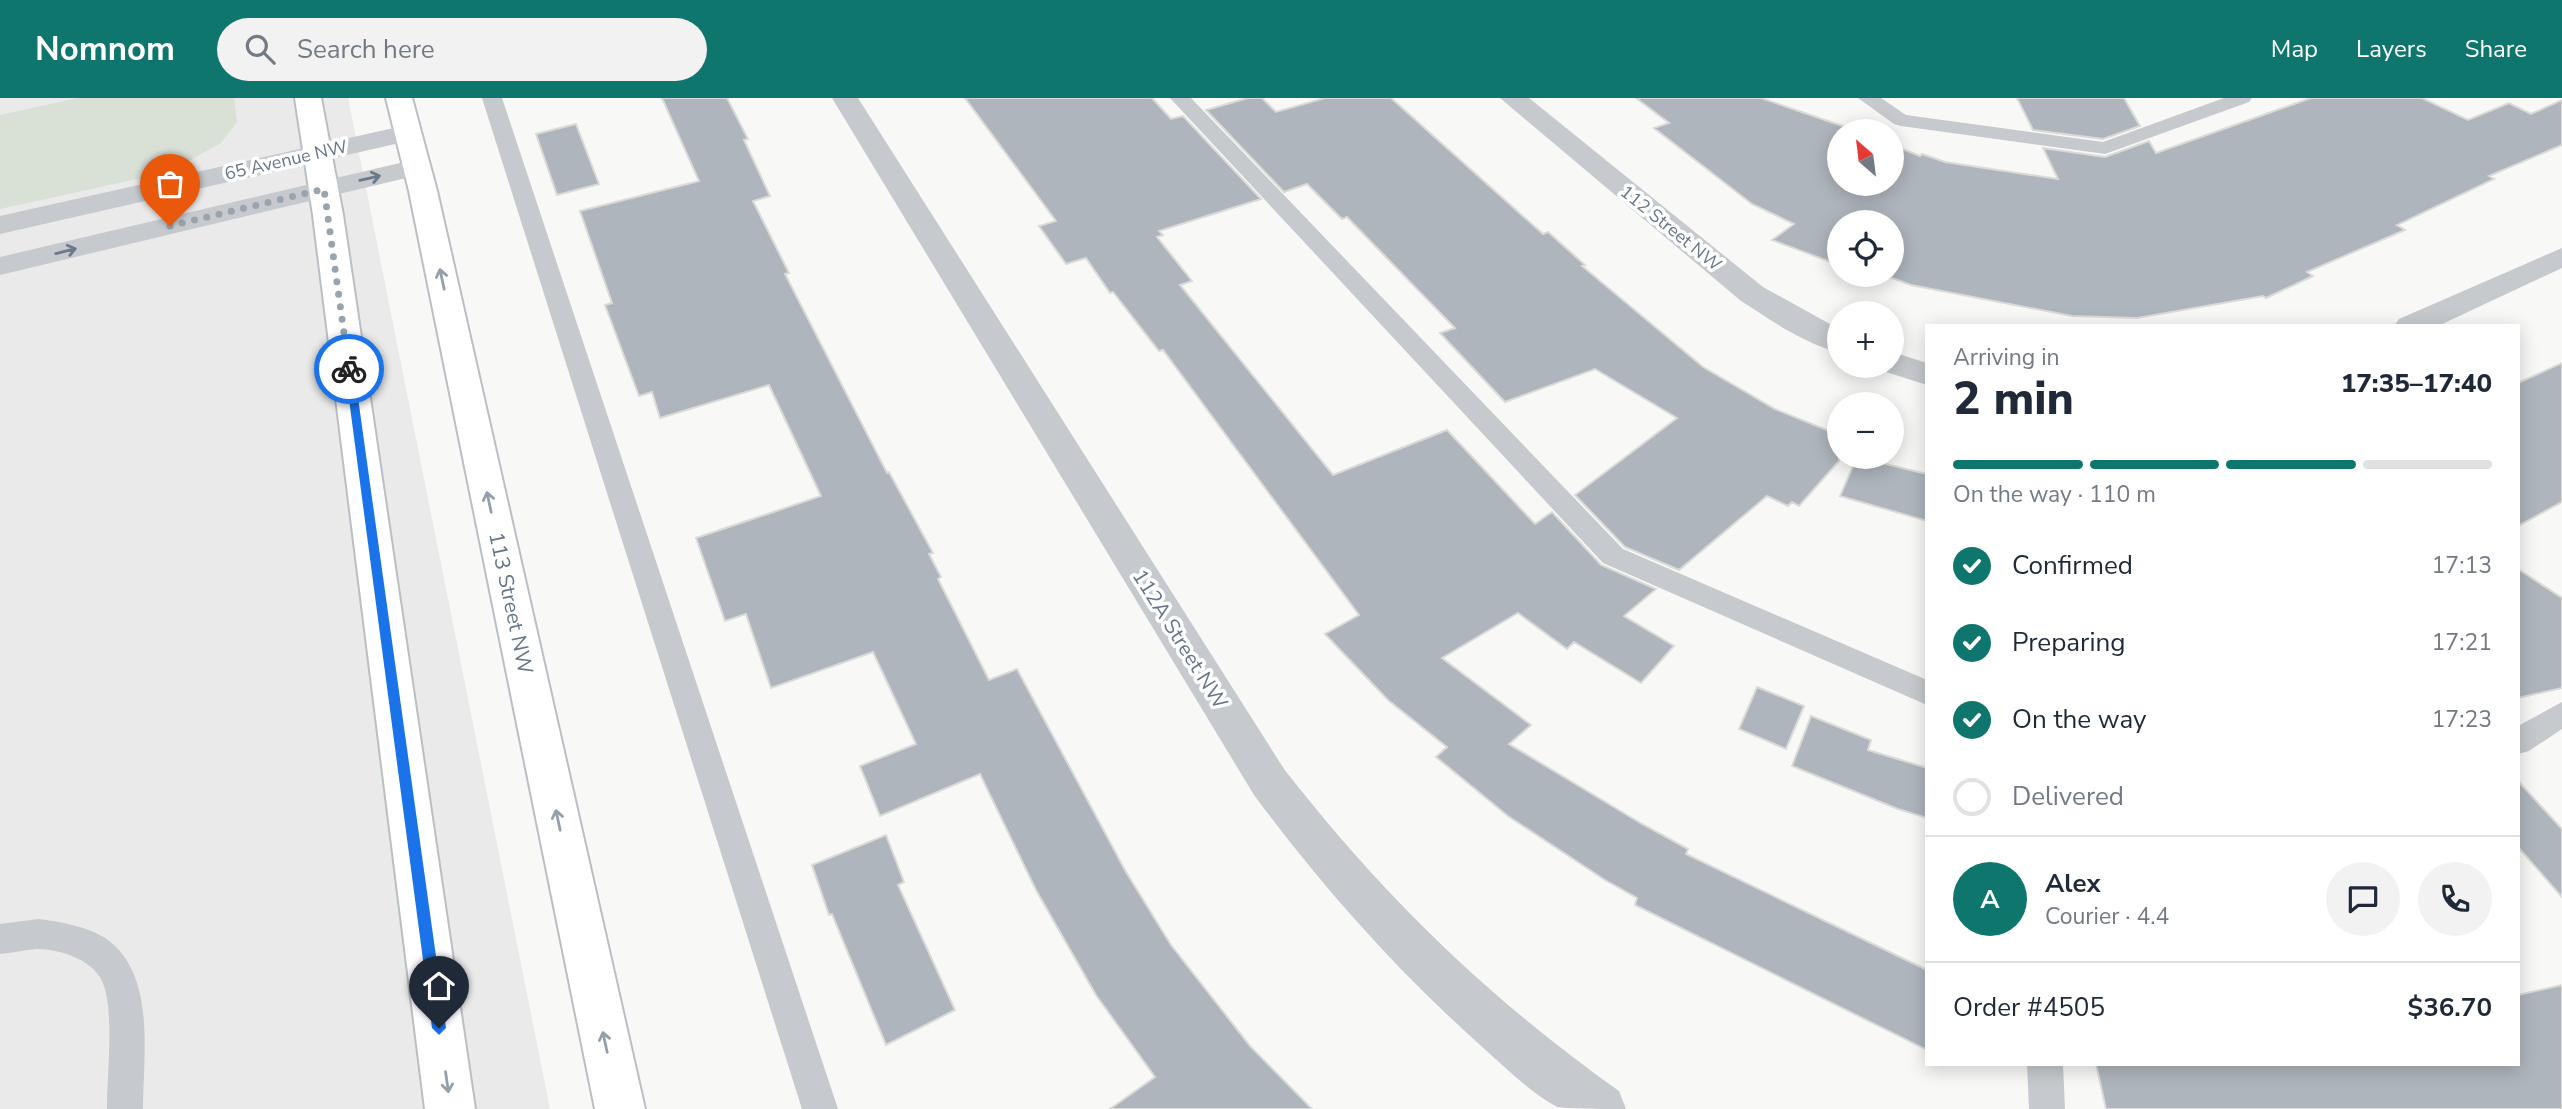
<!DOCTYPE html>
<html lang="en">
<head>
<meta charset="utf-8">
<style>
	:root { --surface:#fff; --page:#f2f2f3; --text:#1f2937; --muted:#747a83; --line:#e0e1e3; --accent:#0f766e }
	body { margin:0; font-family:"Nunito Sans",sans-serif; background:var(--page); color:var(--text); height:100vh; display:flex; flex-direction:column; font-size:26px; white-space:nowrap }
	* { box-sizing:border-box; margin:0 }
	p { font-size:23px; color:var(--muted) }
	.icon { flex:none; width:38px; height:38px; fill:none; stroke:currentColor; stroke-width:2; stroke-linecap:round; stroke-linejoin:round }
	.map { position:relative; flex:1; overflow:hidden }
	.drawer { position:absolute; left:1925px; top:226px; width:595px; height:742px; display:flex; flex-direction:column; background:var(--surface); border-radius:0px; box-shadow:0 4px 18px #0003 }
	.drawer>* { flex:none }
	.needle { width:46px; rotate:332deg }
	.fabs { position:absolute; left:1827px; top:21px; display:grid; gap:14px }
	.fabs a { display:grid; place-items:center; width:77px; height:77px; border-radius:50%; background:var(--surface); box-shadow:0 4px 18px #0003; font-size:35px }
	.pin { position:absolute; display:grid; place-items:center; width:60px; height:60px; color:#fff; margin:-72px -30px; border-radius:50% 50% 50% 0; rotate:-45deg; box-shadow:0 0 7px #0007 }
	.pin .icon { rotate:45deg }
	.courier { position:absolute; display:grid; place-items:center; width:70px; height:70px; margin:-35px; border:5px solid #1a73e8; border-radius:50%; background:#fff; color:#222; box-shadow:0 2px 9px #0007 }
	.head em { font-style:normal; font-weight:800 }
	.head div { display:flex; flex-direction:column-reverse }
	.head { display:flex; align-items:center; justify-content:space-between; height:119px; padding:0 28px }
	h1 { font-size:46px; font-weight:800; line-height:52px }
	.bar { display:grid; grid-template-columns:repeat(4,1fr); gap:10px 7px; align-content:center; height:84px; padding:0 28px }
	.bar i { height:9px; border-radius:5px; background:var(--line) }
	.bar .on { background:var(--accent) }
	.bar p { grid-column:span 4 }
	.line { display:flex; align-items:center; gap:18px; padding:0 28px; border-top:2px solid var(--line) }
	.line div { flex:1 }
	.round { display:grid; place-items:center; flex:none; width:74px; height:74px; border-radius:37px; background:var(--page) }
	ol { padding:0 28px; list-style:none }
	li { display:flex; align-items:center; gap:21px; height:77px }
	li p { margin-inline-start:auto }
	li .icon { padding:7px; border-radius:50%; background:var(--accent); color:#fff; stroke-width:4 }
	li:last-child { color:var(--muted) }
	li i { width:38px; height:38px; border:4px solid var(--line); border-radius:50% }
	header { display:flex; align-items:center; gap:42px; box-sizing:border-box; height:98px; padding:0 35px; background:var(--accent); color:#fff }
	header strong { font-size:33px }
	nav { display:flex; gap:38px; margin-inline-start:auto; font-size:24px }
	.search { width:490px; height:63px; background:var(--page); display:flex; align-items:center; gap:18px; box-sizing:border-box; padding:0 24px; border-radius:38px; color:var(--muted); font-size:26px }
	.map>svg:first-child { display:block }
	.built { fill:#e9eae9 }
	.green { fill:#d9e1d7 }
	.building { fill:#aeb5bc; stroke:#dadad8; stroke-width:2 }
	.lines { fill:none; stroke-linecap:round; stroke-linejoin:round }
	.secondary-casing { stroke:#babfc4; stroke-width:4 }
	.service { fill:#c6c9cd; fill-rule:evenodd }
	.minor { fill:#c6c9cd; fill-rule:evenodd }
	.secondary { fill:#fff; fill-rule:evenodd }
	.oneway { stroke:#6b7a8b }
	.oneway2 { stroke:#949fac }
	.route { fill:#1a73e8 }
	.done { stroke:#99a4ae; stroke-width:7; stroke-dasharray:0 12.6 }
	.labels { text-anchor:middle; stroke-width:7; stroke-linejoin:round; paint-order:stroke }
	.far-street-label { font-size:18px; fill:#667688; stroke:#fff }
	.street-label { font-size:21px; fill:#667688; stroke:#fff }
</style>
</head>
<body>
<header>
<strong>Nomnom</strong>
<div class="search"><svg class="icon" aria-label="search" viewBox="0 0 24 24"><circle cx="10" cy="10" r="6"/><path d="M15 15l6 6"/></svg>Search here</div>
<nav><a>Map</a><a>Layers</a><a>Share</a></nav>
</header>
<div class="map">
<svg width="2562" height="1011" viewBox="0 0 2562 1011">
	<rect width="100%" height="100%" fill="#f8f9f6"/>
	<path class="built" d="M0,0H348L550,1011H0Z"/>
	<path class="green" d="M78,0H234L237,24L221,45L181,67L146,79L0,111V17Z"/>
	<path class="building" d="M662,0H727L748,41L744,42L770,98L753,103L789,175L785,176L887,375L889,374L933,455L929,456L941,479L938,481L989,582L1017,571L1126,774L1171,847L1250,948L1312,1011H1110L1155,979L1096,897L1036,792L980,676L880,718L860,668L916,646L873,554L771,590L746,516L725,523L696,440L821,398L769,287L660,320L652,294L639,298L605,207L612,205L580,113L699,83Z
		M965,0H1152L1171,21L1183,18L1261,101L1159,133L1163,137L1157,139L1192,183L1180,187L1333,377L1447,332L1535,426L1552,414L1601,467L1656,491L1624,518L1674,548L1641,585L1574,544L1567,551L1518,515L1442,560L1531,627L1509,646L1642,726L1688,751L1686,756L1927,872V952L1635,807L1637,800L1605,782L1508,718L1436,659L1447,649L1388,602L1325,536L1359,517L1163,252L1159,253L1113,194L1110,195L1086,160L1066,166L1039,128L1056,123Z
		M1248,0H1262L1276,14L1325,0H1391L1543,136L1548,134L1585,167L1582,168L1703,269L1775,311L1839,337V363L1799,408L1792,404L1788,408L1767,398L1679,472L1625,449L1575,397L1677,320L1595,271L1505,304L1440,235L1455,230L1347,119L1342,121L1307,86L1284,94L1206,12Z
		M1636,0H1761L1857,33H1839V86H1892V47L1920,58L1922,56L1945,64L2058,81L2043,50L2105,59L2149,43L2156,55L2311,0H2422L2468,22L2509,5L2531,16L2562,2V47L2489,78L2494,81L2397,127L2405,132L2307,174L2313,178L2266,200L2263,198L2137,220L2072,218L1911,187L1884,177H1892V124H1839V167L1772,142L1794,126L1752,106L1654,30L1669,25Z
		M2017,0H2124L2140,28L2103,41L2033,32Z
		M576,26L599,86L557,97L536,36Z
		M2562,265V404L2518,428V285Z
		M1857,359L1927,376V423L1840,398Z
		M2518,471L2562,500V590L2518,600Z
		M1757,589L1804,608L1786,651L1739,631Z
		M1811,618L1871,642L1868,652L1927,670V720L1898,711L1792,668Z
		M2518,683L2562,731V799L2518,749Z
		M886,737L904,784L898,787L955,912L886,947L832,816L829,817L812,767Z
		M2562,887V1011H2106L2096,966H2518V897Z"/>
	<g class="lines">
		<g class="secondary-casing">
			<path id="secondary" d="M295,0H321L343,117L475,1011H425L313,117Z
				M386,0H412L437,93L645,1011H595L409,93Z"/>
		</g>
		<path class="service" d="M482,0H502L838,1011H802Z
			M1170,0H1191L1623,451L1927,582V607L1603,465Z
			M1858,0H1881L1906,17L2103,44L2224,0H2252L2249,4L2105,56L1901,28L1894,26Z
			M2562,604V631L2529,653L2518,656V628Z
			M39,821C61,824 86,828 105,840C157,875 143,958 143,1011H107C107,977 114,918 104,888C97,863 61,851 37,851C25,852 12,855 0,856V826Z
			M2027,966H2063L2065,1011H2029Z"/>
		<path class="minor" d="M832,0H858L1284,671C1384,799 1487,899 1619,993L1626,1011C1611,1011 1569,1011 1557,1009C1529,994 1503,967 1479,946C1394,870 1321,787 1254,697Z
			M1500,0H1529L1763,189L1839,231V254C1804,246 1771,222 1741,203Z
			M407,27L417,29L421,35L417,41L0,136V118Z
			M417,61L427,63L431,69L427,75L0,177V159Z
			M2562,150V170L2438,228H2394L2399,221Z
			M1892,254L1927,265V287L1880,272L1877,268H1892Z"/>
		<use href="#secondary" class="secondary"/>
	</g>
	<defs><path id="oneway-shaft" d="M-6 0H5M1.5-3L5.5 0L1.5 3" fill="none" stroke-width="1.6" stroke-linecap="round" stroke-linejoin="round" transform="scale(1.75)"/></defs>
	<g class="oneway">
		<use href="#oneway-shaft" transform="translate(370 80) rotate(-13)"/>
		<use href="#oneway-shaft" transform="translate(66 153) rotate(-14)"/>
	</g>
	<g class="oneway2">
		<use href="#oneway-shaft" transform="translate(442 181) rotate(-102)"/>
		<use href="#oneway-shaft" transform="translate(489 404) rotate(-102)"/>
		<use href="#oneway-shaft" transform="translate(558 722) rotate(-102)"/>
		<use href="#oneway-shaft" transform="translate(605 944) rotate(-102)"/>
		<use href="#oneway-shaft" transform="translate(447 984) rotate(82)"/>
	</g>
	<path class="route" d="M349,268L354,271L446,930L439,937L432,930L345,271Z"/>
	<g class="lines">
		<path class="done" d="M170,128L324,91L349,271"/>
	</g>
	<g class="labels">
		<g class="far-street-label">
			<text transform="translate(286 62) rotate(-13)" y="6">65 Avenue NW</text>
			<text transform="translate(1671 130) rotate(39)" y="6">112 Street NW</text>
		</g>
		<g class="street-label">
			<text transform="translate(511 505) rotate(78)" y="7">113 Street NW</text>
			<text transform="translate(1180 541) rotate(58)" y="7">112A Street NW</text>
		</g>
	</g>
</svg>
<div class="fabs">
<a><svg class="needle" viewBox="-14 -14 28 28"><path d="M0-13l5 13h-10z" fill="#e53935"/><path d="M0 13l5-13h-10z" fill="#747a83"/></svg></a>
<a><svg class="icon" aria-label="locate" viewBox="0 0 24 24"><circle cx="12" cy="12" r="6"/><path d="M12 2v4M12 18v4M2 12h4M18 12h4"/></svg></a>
<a>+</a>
<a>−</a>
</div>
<div class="pin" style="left:170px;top:128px;background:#ea580c"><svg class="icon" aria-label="bag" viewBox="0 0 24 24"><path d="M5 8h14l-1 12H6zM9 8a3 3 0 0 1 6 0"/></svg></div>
<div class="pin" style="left:439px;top:930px;background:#1f2937"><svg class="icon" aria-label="home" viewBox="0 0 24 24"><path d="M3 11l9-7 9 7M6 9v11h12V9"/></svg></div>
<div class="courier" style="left:349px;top:271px"><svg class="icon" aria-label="bike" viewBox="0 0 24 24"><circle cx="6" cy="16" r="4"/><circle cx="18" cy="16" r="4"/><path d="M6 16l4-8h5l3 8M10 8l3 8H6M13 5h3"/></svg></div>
<section class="drawer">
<div class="head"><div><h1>2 min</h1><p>Arriving in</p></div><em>17:35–17:40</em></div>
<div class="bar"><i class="on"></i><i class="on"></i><i class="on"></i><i></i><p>On the way · 110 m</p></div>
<ol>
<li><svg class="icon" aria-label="check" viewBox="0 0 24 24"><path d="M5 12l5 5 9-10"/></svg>Confirmed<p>17:13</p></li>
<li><svg class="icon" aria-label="check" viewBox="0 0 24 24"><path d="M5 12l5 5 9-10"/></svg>Preparing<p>17:21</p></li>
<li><svg class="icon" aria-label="check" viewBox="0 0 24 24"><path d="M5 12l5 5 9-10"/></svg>On the way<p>17:23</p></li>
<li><i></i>Delivered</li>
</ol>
<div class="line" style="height:126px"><b class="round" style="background:var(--accent);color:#fff">A</b><div><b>Alex</b><p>Courier · 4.4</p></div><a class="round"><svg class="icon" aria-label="chat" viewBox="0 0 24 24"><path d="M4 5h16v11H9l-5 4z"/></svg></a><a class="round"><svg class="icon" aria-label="phone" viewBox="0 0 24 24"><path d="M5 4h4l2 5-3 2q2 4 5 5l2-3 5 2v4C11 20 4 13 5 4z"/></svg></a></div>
<div class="line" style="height:91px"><div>Order #4505</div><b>$36.70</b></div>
</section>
</div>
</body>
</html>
